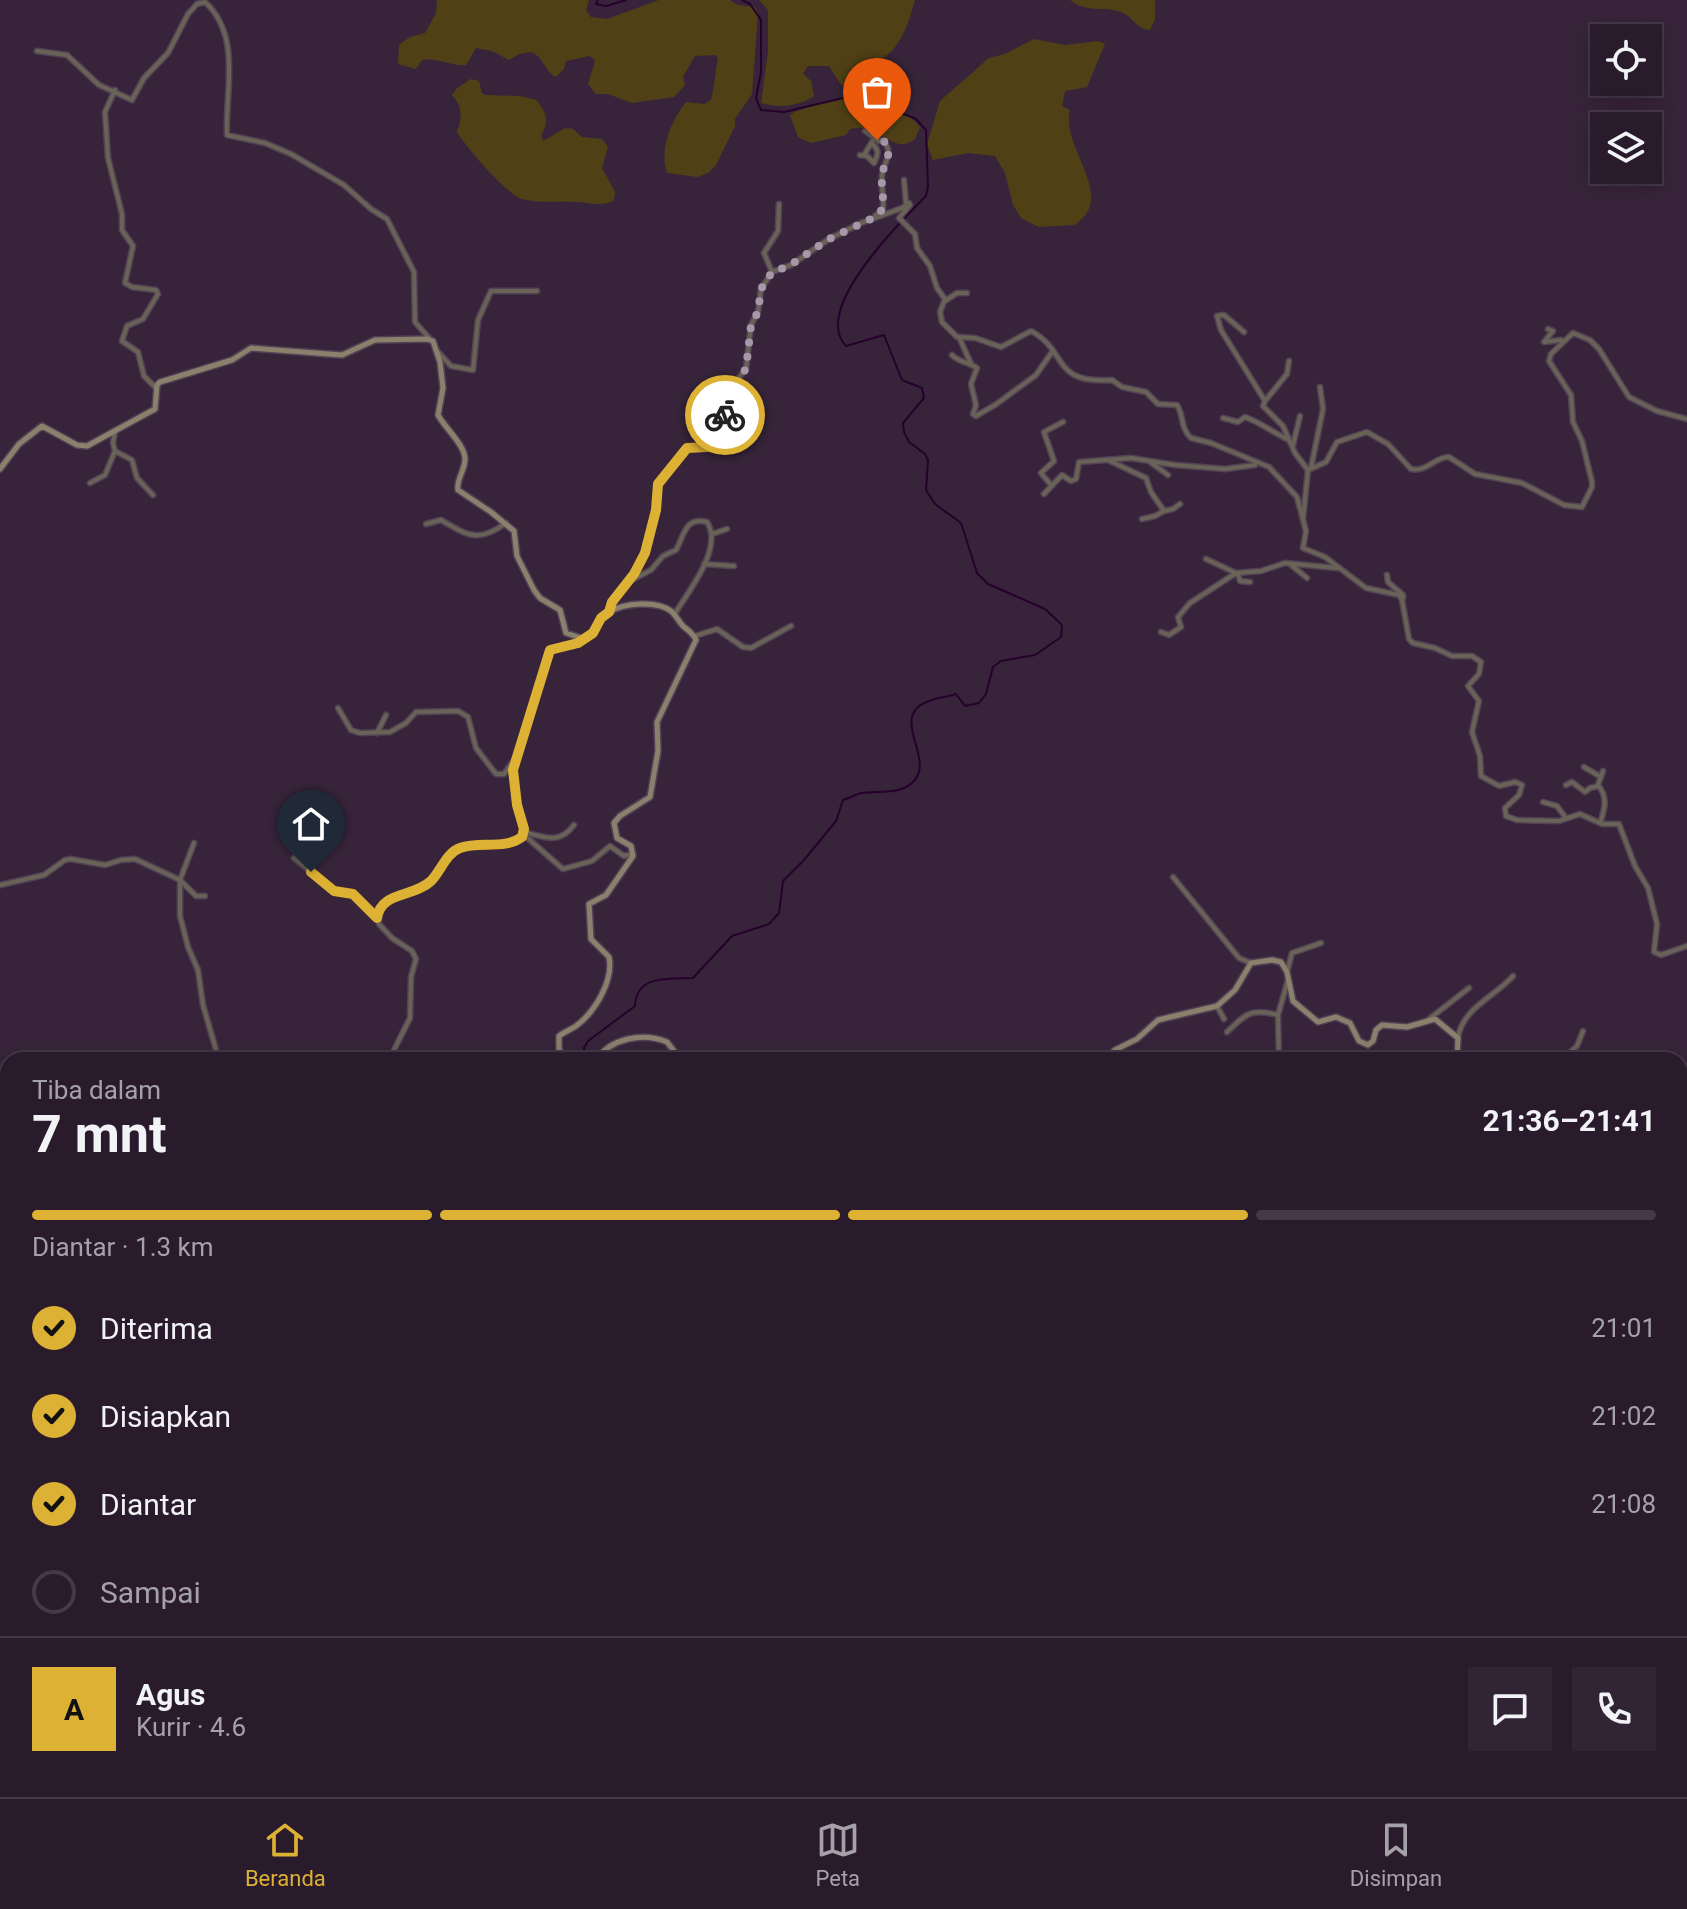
<!DOCTYPE html>
<html lang="id">
<head>
<meta charset="utf-8">
<style>
	:root { --surface:#291b2c; --page:#312434; --text:#f1f3f6; --muted:#a5a1a9; --line:#453948; --accent:#ddb133 }
	body { margin:0; font-family:Roboto,sans-serif; background:var(--page); color:var(--text); height:100vh; display:flex; flex-direction:column; font-size:30px; white-space:nowrap }
	* { box-sizing:border-box; margin:0 }
	p { font-size:26px; color:var(--muted) }
	.icon { flex:none; width:44px; height:44px; fill:none; stroke:currentColor; stroke-width:2; stroke-linecap:round; stroke-linejoin:round }
	.map { position:relative; flex:1; overflow:hidden }
	.details { position:absolute; left:0px; top:1052px; width:1688px; height:746px; display:flex; flex-direction:column; background:var(--surface); border-radius:24px 24px 0 0; box-shadow:0 4px 20px #0003,0 0 0 2px var(--line) }
	.details>* { flex:none }
	.controls { position:absolute; left:1590px; top:24px; display:grid; gap:16px }
	.controls a { display:grid; place-items:center; width:72px; height:72px; border-radius:0px; background:var(--surface); box-shadow:0 4px 20px #0003,0 0 0 2px var(--line); font-size:40px }
	.pin { position:absolute; display:grid; place-items:center; width:68px; height:68px; color:#fff; margin:-82px -34px; border-radius:50% 50% 50% 0; rotate:-45deg; box-shadow:0 0 8px #0007 }
	.pin .icon { rotate:45deg }
	.courier { position:absolute; display:grid; place-items:center; width:80px; height:80px; margin:-40px; border:6px solid #ddb133; border-radius:50%; background:#fff; color:#222; box-shadow:0 2px 10px #0007 }
	.summary em { font-style:normal; font-weight:700 }
	.summary div { display:flex; flex-direction:column-reverse }
	.summary { display:flex; align-items:center; justify-content:space-between; height:136px; padding:0 32px }
	h1 { font-size:52px; font-weight:700; line-height:60px }
	.bar { display:grid; grid-template-columns:repeat(4,1fr); gap:12px 8px; align-content:center; height:96px; padding:0 32px }
	.bar i { height:10px; border-radius:6px; background:var(--line) }
	.bar .active { background:var(--accent) }
	.bar p { grid-column:span 4 }
	.line { display:flex; align-items:center; gap:20px; padding:0 32px; border-top:2px solid var(--line) }
	.line div { flex:1 }
	.round { display:grid; place-items:center; flex:none; width:84px; height:84px; border-radius:0px; background:var(--page) }
	ol { padding:0 32px; list-style:none }
	li { display:flex; align-items:center; gap:24px; height:88px }
	li p { margin-inline-start:auto }
	li .icon { padding:8px; border-radius:50%; background:var(--accent); color:#111; stroke-width:4 }
	li:last-child { color:var(--muted) }
	li i { width:44px; height:44px; border:4px solid var(--line); border-radius:50% }
	.menu { display:flex; justify-content:space-around; align-items:center; height:112px; border-top:2px solid var(--line); background:var(--surface); font-size:22px; color:var(--muted) }
	.menu a { display:grid; justify-items:center; gap:4px }
	.menu .active { color:var(--accent) }
	.map>svg:first-child { display:block }
	.green { fill:#504016 }
	.lines { fill:none; stroke-linecap:round; stroke-linejoin:round }
	.stream { stroke:#25012c; stroke-width:2 }
	.street-casing { stroke:#534155; stroke-width:7 }
	.secondary-casing { stroke:#534155; stroke-width:8 }
	.street { stroke:#686356; stroke-width:4 }
	.secondary { stroke:#89816c; stroke-width:5 }
	.done { stroke:#a798a9; stroke-width:8; stroke-dasharray:0 14.4 }
	.route { stroke:#ddb133; stroke-width:10 }
</style>
</head>
<body>
<div class="map">
<svg width="1687" height="1797" viewBox="0 0 1687 1797">
	<rect width="100%" height="100%" fill="#37243a"/>
	<path class="green" d="M437,0H589L586,10L591,17L607,19L659,0H730L738,5L755,7L758,14L752,94L735,119V126L716,165L708,173L697,177L667,173C659,149 671,121 686,102L704,104L711,100C715,86 715,72 718,58L715,55L695,56L683,77L685,85L674,97L632,103L608,94H596L588,84L595,61L590,56L566,61L564,69L556,77C545,72 544,57 531,52L519,54L509,60L492,51L476,48L466,65C450,66 438,57 422,60L416,69L398,64L399,45L410,37L425,33L436,13Z
		M759,0H915C910,16 906,33 895,47C884,61 866,68 853,85H841L829,66H808L803,74L811,81L814,96C797,107 780,108 761,103L768,51V10Z
		M1070,0H1155V20L1150,30C1137,29 1135,20 1125,14C1108,4 1089,15 1070,0Z
		M1034,39L1065,45L1098,41L1105,44L1087,87L1065,91L1062,106L1070,110C1060,148 1119,197 1074,225L1039,227L1021,218L1013,205L1005,173L995,156L968,153L933,160L927,144L940,101L989,58L1005,54Z
		M471,79L479,81L482,93L485,95L520,96L536,100C546,111 550,122 541,135L543,141L565,128L573,129L582,137L602,139L608,147L602,168L615,192L614,200C602,207 592,203 578,202C559,200 541,204 522,199C506,194 466,147 457,132C462,118 463,107 452,95L457,88Z
		M851,94C882,96 899,104 920,127L915,139C898,152 888,137 871,130C865,127 857,128 850,129L846,135L811,143L798,137L790,115L794,112Z
		M1687,1659V1797H992V1790H1680V1675L1683,1662Z"/>
	<g class="lines">
		<path class="stream" d="M598,0L596,4L606,6L626,0
			M587,1060L584,1048L588,1041L635,1006C636,974 670,979 693,978L732,936L769,924L779,913L783,881L804,860L836,821L843,800C849,798 855,795 861,793C879,790 900,796 914,781C936,757 885,714 932,700C940,697 948,697 956,694L965,706L979,703L986,694L993,667L1001,661L1035,655L1061,637L1062,625L1045,609L988,584L977,573L961,523L935,504L926,490L928,460L925,454L909,442L904,432L903,423L924,398L922,388L902,380L884,335L846,346C811,310 900,222 926,196L928,187L926,130L916,119L882,105L843,98L784,112L761,110L756,98L761,72V20L750,4L742,0
			M619,1060H624"/>
		<g class="street-casing">
			<path id="street" d="M37,51L67,55L99,85L132,100L144,78L168,53L188,14L197,4L205,2C242,36 225,91 227,135L265,143L291,154L344,185L371,209L387,219L414,272L415,322L430,339
				M115,90L105,112L108,158L122,214V230L133,246L125,283L132,287L156,290L158,294L143,319L127,326L122,341L138,352L144,376L157,389
				M865,131L879,141L883,140C895,154 883,162 882,176C881,187 884,197 883,209L875,216
				M860,155L867,156L874,163C878,155 880,149 871,143
				M864,155L875,137
				M904,180L906,203
				M772,272L764,253L778,231L779,204
				M945,301L957,293H967
				M1548,329L1553,331L1544,342L1561,340
				M1244,332L1224,315L1217,316L1221,330L1265,401L1263,406L1283,426L1295,453L1308,470L1303,519
				M959,337L971,364
				M438,352L451,366L473,370L478,320L491,291H537
				M952,355C960,363 969,362 977,368L971,384L976,405L973,414L976,416L995,405L1036,375L1052,352
				M1265,401L1287,374L1289,361
				M1223,418L1238,422L1245,417C1262,423 1273,433 1289,440
				M115,431L113,443L115,451L132,460L137,478L153,495
				M1293,445L1300,416
				M1108,460L1146,478L1151,492L1164,511L1173,509L1180,504
				M1150,462L1168,475
				M1311,468L1323,409L1320,387
				M1308,470L1326,462L1337,442L1367,432L1388,444L1411,469C1428,472 1434,457 1449,457L1475,474L1522,483L1564,505L1582,507L1592,487V482L1582,441L1573,422L1571,395L1549,361L1551,354L1573,333L1590,340L1599,349L1629,397L1657,411L1687,419
				M90,483L105,475L115,451
				M1051,485L1041,473L1054,461L1044,432L1063,422
				M1044,494L1062,475L1071,481L1076,479L1079,462L1131,458L1175,465L1225,469L1255,465
				M1142,519L1155,516L1164,511
				M426,524L441,520C468,536 479,543 506,523
				M712,534L727,529
				M1206,559L1236,573
				M704,564L734,566
				M1291,565L1307,578
				M1238,573L1240,581L1250,582
				M1387,575L1388,582L1403,595V598
				M630,581L651,570L663,556L676,550C684,536 685,516 707,522C724,548 688,592 674,615
				M609,611L612,602L634,574L645,553L656,510L658,484L687,448L707,447V431H723L726,410L738,417L743,413V395L736,381L746,369L751,325L758,312L761,289L772,272L791,265L829,239L861,223L902,208L909,203L910,205L899,218L915,234L917,248L930,266L937,288L945,299L940,312L942,322L957,337L975,338L1001,347L1031,331C1070,352 1050,384 1112,380L1122,387L1146,392L1158,404L1177,405C1184,415 1180,428 1191,438L1211,443L1269,467L1297,497L1306,531L1303,548L1325,557L1366,588L1399,595L1402,600L1409,639L1413,643L1435,648L1452,656H1472L1481,662L1479,674L1468,686L1479,701L1472,732L1480,756L1481,776L1499,786L1515,782L1522,785L1519,795L1505,808L1506,816L1517,820L1559,821L1580,814L1602,824H1619L1635,866L1648,888L1657,924L1654,952L1661,955L1687,946
				M1161,632L1169,635L1181,627L1178,617L1190,603L1236,573L1261,571L1285,563L1337,568
				M695,636L717,629L743,647L751,648L791,626
				M338,708L351,730L360,733L390,732L406,723L416,712L458,711L468,717L476,748L496,774H504L514,760
				M377,733L386,715
				M1584,767L1601,777
				M1566,785L1572,782L1585,792L1590,788L1598,786
				M1543,802L1557,806L1566,818
				M1600,823C1605,809 1608,797 1598,785L1603,771
				M524,832C545,837 559,845 574,825
				M524,835L563,869L592,861L610,846L624,856L633,854
				M194,843L180,880L196,896H205
				M294,858L334,891L353,894L377,918
				M1173,877L1239,958L1251,963
				M0,885L44,875L65,860L71,859L105,865L121,860L135,859L180,880V916L188,947L198,970L203,1005L219,1060
				M1287,972L1292,953L1321,943
				M1217,1006L1224,1019
				M1429,1019L1469,988
				M1227,1032C1246,1014 1250,1008 1278,1015
				M1458,1038C1462,1008 1496,996 1513,976
				M1566,1056L1577,1046L1583,1031
				M389,1060L410,1018L411,977L416,959L412,951L392,938L379,924V910C390,893 407,899 422,888C437,878 444,854 461,848C481,842 504,849 522,837L524,829L517,805L513,770L549,652L552,648L573,646L584,639
				M1279,1060L1278,1015L1288,980
				M1680,1184L1687,1168
				M1680,1277L1687,1272
				M0,1460L8,1455
				M1680,1658L1687,1652
				M0,1760L8,1761
				M1680,1787L1687,1782
				M43,1790L51,1797
				M97,1790V1797
				M263,1790L264,1797
				M439,1790L443,1797
				M508,1790L511,1797
				M806,1790L812,1797
				M1664,1790L1668,1793L1675,1790
				M284,1797L291,1790
				M686,1797L687,1790
				M747,1797L750,1790"/>
		</g>
		<g class="secondary-casing">
			<path id="secondary" d="M0,469L19,444L42,426L77,445L87,446L155,409L157,385L160,382L232,360L251,348L342,355L375,340L427,339L433,341L440,362L443,388L438,415C445,428 465,445 465,459C465,471 456,479 458,490L491,512L514,531L517,556L534,590L540,598L560,610L566,633L584,639C596,632 598,618 609,612C624,603 657,600 671,611C676,615 679,622 683,626C689,631 693,633 696,640L657,722L658,751L650,797L620,816L614,823L617,838L631,846L633,856L606,895L589,904L591,939L609,957C614,980 595,1012 576,1026C570,1030 564,1032 559,1036V1049L566,1060
				M596,1060C611,1038 643,1032 667,1042L681,1060
				M1061,1060H1065
				M1103,1060L1115,1050L1137,1039L1158,1020L1217,1006L1235,990L1251,963L1272,960L1281,962L1287,972L1293,1001L1318,1022L1336,1017L1350,1023L1359,1041L1368,1045L1373,1041L1376,1030L1382,1025L1407,1027L1435,1019L1458,1038L1457,1060
				M1562,1060L1571,1055L1581,1060
				M1680,1109L1687,1110"/>
		</g>
		<use href="#street" class="street"/>
		<use href="#secondary" class="secondary"/>
	</g>
	<g class="lines">
		<path class="done" d="M725,415L727,410L737,417L743,413V395L736,381L746,369L751,325L758,312L761,289L772,272L789,266L829,239L873,218L883,209C884,198 881,187 882,176C883,162 895,155 883,140H877"/>
		<path class="route" d="M311,872L334,891L353,894L377,918C381,891 413,898 431,881C441,871 446,853 460,848C480,841 504,850 522,837L524,829L517,805L513,770L550,650L578,643L593,633L601,618L609,612L612,602L634,574L645,553L656,510L658,484L687,448L707,447V431H723L725,415"/>
	</g>
</svg>
<div class="controls">
<a><svg class="icon" aria-label="locate" viewBox="0 0 24 24"><circle cx="12" cy="12" r="6"/><path d="M12 2v4M12 18v4M2 12h4M18 12h4"/></svg></a>
<a><svg class="icon" aria-label="layers" viewBox="0 0 24 24"><path d="M12 4l9 5-9 5-9-5zM3 14l9 5 9-5"/></svg></a>
</div>
<div class="pin" style="left:877px;top:140px;background:#ea580c"><svg class="icon" aria-label="bag" viewBox="0 0 24 24"><path d="M5 8h14l-1 12H6zM9 8a3 3 0 0 1 6 0"/></svg></div>
<div class="pin" style="left:311px;top:872px;background:#1f2937"><svg class="icon" aria-label="home" viewBox="0 0 24 24"><path d="M3 11l9-7 9 7M6 9v11h12V9"/></svg></div>
<div class="courier" style="left:725px;top:415px"><svg class="icon" aria-label="bike" viewBox="0 0 24 24"><circle cx="6" cy="16" r="4"/><circle cx="18" cy="16" r="4"/><path d="M6 16l4-8h5l3 8M10 8l3 8H6M13 5h3"/></svg></div>
<section class="details">
<div class="summary"><div><h1>7 mnt</h1><p>Tiba dalam</p></div><em>21:36–21:41</em></div>
<div class="bar"><i class="active"></i><i class="active"></i><i class="active"></i><i></i><p>Diantar · 1.3 km</p></div>
<ol>
<li><svg class="icon" aria-label="check" viewBox="0 0 24 24"><path d="M5 12l5 5 9-10"/></svg>Diterima<p>21:01</p></li>
<li><svg class="icon" aria-label="check" viewBox="0 0 24 24"><path d="M5 12l5 5 9-10"/></svg>Disiapkan<p>21:02</p></li>
<li><svg class="icon" aria-label="check" viewBox="0 0 24 24"><path d="M5 12l5 5 9-10"/></svg>Diantar<p>21:08</p></li>
<li><i></i>Sampai</li>
</ol>
<div class="line" style="height:144px"><b class="round" style="background:var(--accent);color:#111">A</b><div><b>Agus</b><p>Kurir · 4.6</p></div><a class="round"><svg class="icon" aria-label="chat" viewBox="0 0 24 24"><path d="M4 5h16v11H9l-5 4z"/></svg></a><a class="round"><svg class="icon" aria-label="phone" viewBox="0 0 24 24"><path d="M5 4h4l2 5-3 2q2 4 5 5l2-3 5 2v4C11 20 4 13 5 4z"/></svg></a></div>
</section>
</div>
<nav class="menu">
<a class="active"><svg class="icon" aria-label="home" viewBox="0 0 24 24"><path d="M3 11l9-7 9 7M6 9v11h12V9"/></svg>Beranda</a>
<a><svg class="icon" aria-label="map" viewBox="0 0 24 24"><path d="M3 6l6-2 6 2 6-2v14l-6 2-6-2-6 2zM9 4v14M15 6v14"/></svg>Peta</a>
<a><svg class="icon" aria-label="saved" viewBox="0 0 24 24"><path d="M7 4h10v16l-5-4-5 4z"/></svg>Disimpan</a>
</nav>
</body>
</html>
